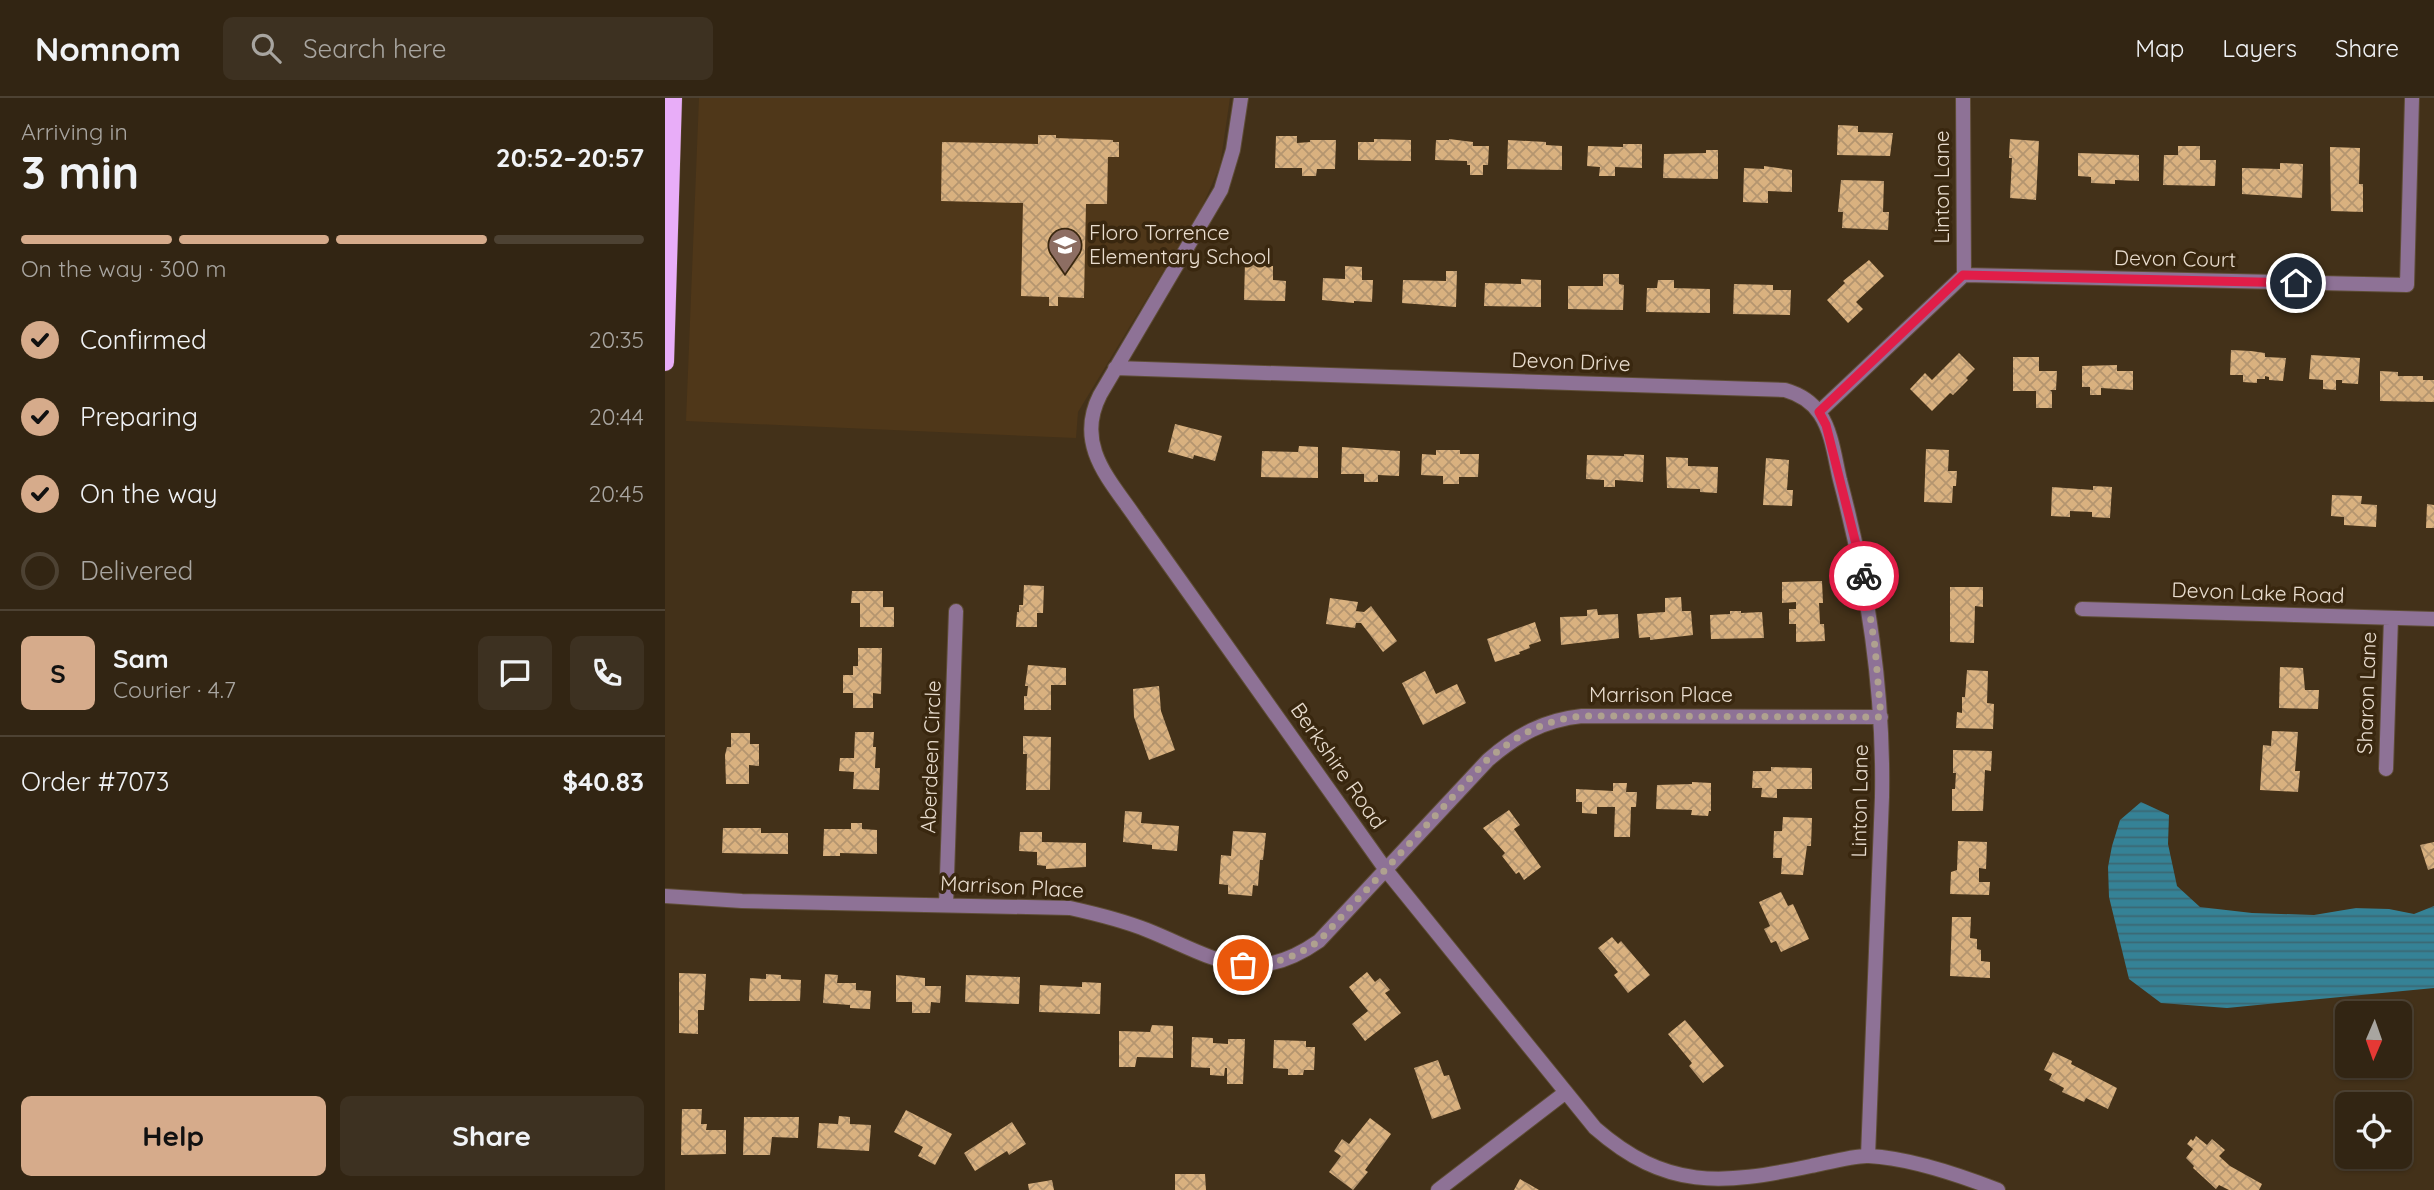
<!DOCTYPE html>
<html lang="en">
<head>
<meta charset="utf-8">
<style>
	:root { --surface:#322513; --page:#3d3121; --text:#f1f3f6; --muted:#a8a5a0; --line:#4d4233; --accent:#d6ab8b }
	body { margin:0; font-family:Quicksand,sans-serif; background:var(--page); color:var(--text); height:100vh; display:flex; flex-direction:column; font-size:26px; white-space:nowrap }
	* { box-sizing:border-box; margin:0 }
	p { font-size:23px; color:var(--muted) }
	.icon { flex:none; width:38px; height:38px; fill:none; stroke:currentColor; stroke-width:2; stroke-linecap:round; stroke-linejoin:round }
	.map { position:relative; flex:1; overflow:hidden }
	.sheet { display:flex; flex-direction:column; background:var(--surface); width:665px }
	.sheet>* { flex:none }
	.needle { width:46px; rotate:182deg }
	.tools { position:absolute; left:1670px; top:903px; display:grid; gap:14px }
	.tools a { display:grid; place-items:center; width:77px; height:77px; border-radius:10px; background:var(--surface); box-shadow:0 2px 5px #0004,0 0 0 2px var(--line); font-size:35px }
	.pin { position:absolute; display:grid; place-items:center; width:60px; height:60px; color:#fff; margin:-30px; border:4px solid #fff; border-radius:50%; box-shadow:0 2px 7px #0007 }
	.courier { position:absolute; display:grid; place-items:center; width:70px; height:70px; margin:-35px; border:5px solid #e11d48; border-radius:50%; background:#fff; color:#222; box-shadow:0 2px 9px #0007 }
	.head em { font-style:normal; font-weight:800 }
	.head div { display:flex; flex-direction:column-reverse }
	.head { display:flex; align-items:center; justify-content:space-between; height:119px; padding:0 21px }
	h1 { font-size:46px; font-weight:800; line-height:52px }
	.bar { display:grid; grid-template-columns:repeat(4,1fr); gap:10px 7px; align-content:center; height:84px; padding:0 21px }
	.bar i { height:9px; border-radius:5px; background:var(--line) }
	.bar .selected { background:var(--accent) }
	.bar p { grid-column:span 4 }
	.line { display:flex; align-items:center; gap:18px; padding:0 21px; border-top:2px solid var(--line) }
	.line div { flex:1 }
	.round { display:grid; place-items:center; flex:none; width:74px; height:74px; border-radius:10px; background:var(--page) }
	ol { padding:0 21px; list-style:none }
	li { display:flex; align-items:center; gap:21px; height:77px }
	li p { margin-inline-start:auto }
	li .icon { padding:7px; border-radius:50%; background:var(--accent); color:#111; stroke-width:4 }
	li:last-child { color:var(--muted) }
	li i { width:38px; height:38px; border:4px solid var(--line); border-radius:50% }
	.cta { display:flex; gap:14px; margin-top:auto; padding:14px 21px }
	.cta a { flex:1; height:80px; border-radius:10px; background:var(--accent); color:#111; font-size:28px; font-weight:800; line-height:80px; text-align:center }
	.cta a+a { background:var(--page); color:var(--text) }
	header { display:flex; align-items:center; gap:42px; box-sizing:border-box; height:98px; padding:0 35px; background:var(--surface); border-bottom:2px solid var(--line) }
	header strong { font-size:33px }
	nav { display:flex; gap:38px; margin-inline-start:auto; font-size:24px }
	.search { width:490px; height:63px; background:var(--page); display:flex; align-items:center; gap:18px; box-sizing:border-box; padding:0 24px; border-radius:10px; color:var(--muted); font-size:26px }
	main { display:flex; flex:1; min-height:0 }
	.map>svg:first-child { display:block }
	.built { fill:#4f3719 }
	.water { fill:url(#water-rules) }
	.building { fill:url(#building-cross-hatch) }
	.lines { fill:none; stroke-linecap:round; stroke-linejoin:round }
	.minor-casing { stroke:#5e4d36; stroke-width:16 }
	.primary-casing { stroke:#5e4d36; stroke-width:19 }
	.minor { stroke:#8e7296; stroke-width:14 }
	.primary { stroke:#e8adf8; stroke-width:18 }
	.done { stroke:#afa18f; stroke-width:7; stroke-dasharray:0 12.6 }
	.route { stroke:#e11d48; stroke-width:9 }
	.labels { text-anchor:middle; stroke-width:7; stroke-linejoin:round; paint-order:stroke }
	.street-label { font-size:21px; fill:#e9ddcf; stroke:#39270f }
	.poi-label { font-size:21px; fill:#e9ddcf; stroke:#39270f; text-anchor:start }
</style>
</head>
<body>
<header>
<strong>Nomnom</strong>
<div class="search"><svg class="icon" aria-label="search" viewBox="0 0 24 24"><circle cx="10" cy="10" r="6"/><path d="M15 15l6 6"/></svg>Search here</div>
<nav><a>Map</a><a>Layers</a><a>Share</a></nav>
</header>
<main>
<section class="sheet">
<div class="head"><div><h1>3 min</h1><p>Arriving in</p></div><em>20:52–20:57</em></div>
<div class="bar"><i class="selected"></i><i class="selected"></i><i class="selected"></i><i></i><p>On the way · 300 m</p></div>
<ol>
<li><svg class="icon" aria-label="check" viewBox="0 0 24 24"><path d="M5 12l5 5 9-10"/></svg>Confirmed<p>20:35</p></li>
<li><svg class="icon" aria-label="check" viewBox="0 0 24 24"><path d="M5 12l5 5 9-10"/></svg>Preparing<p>20:44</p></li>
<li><svg class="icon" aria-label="check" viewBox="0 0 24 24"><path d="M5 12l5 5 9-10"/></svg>On the way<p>20:45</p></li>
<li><i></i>Delivered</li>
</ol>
<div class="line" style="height:126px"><b class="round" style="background:var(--accent);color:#111">S</b><div><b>Sam</b><p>Courier · 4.7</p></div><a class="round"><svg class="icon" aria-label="chat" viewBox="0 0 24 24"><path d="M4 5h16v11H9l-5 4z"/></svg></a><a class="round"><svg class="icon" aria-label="phone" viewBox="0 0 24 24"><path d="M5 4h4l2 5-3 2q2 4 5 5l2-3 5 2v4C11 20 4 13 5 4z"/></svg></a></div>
<div class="line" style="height:91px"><div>Order #7073</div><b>$40.83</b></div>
<div class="cta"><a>Help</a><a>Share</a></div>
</section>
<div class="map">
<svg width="1769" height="1092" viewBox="0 0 1769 1092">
	<defs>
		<pattern id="water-rules" width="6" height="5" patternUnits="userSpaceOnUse" patternTransform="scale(1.75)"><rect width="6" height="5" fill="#358296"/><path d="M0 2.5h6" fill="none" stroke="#3c6873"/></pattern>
		<pattern id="building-cross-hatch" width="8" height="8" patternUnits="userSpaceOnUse" patternTransform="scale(1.75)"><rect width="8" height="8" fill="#d9b17f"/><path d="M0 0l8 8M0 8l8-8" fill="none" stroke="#b4956f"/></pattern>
	</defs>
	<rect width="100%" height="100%" fill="#433119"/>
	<path class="built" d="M34,0H565L555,68L536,111L413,314L411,340L21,323Z"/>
	<path class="water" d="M1476,704L1504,717L1503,746L1512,788L1535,809L1587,815L1649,817L1691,810L1724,811L1749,816L1769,808V890L1562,910L1496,905L1464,881L1444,799L1443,769L1447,748L1455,722Z"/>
	<path class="building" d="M1173,27L1193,28V34L1228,35L1225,58L1172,57Z
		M373,37H391V40L448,42V44H454V59H443L442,106H421L419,200L393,199V208H384V199L356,198L358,105L276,103L277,44L373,46Z
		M611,38H632V45L645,44V42H671L670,71H652L651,78H637V70H610Z
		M709,41L746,42V63L693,62V44H709Z
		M784,41L808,44V48H824L823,67H818V77H805V67H802V63L770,62L771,42H784Z
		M1345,41L1374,43L1371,102L1345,100L1347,60H1344Z
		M843,42L881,44V47L897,48V72L842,71Z
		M958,46H977V70L950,69V78H934L935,69L922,68L923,48L958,49Z
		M1513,48H1535V62H1551L1550,88L1498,87L1499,57H1513Z
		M1665,49L1695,50L1694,86H1698V114L1666,113Z
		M1041,52H1053V81L998,80L999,56L1041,55Z
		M1413,55L1474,57V83L1450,82V86L1426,85V79L1413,78Z
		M1615,65L1638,66L1637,100L1577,96V70L1615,71Z
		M1099,68L1127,72V94L1103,93V105L1078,104L1079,70L1099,71Z
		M1176,82L1219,83L1218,114H1224L1223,132L1177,130L1178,114H1173Z
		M1204,162L1219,178L1191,204L1198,211L1183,225L1162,202L1180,185L1178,183Z
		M580,163H600V168H608V182L621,183L620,203L579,202Z
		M680,168L697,169V182H708L707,204L689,203V205L657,202L658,180L680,181Z
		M781,173H792L791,209L737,205L738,182L781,183Z
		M938,176H954V186L959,187L958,212L903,211V188H938Z
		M856,181L876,182V209L819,208L820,185L856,186Z
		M993,182H1009V190L1045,191V215L981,214L982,190H992Z
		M1069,186L1108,187V192H1126L1125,217L1068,216Z
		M1566,252L1586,253L1600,255V259L1621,260L1618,283L1604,282V279L1600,278V281H1592V285L1578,284V277H1565Z
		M1294,255L1310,271L1301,280L1303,282L1288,297L1285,295L1267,313L1245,291L1260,275L1267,282Z
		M1646,257L1695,260L1693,286L1677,285V282H1671V292L1658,291V282L1644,281Z
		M1348,259H1374V273H1392L1391,292H1385L1387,294V310H1371V293H1348Z
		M1452,267V273H1468V292L1436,290V297H1425V289H1417V268Z
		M1715,273L1733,274V278H1758V282H1769V304L1715,303Z
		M510,326L557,338L550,363L529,357L528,361L503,354Z
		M634,348L653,349V380L596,379L597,353L633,354Z
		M677,349L735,353L734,378L713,377V384H699V376H676Z
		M1261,351L1284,352L1283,373H1292L1291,388H1288L1287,405L1259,404Z
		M771,352H795V356H814L813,379H794V386H778V378L756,377L757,356L771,357Z
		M959,356L979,357L978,384L950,382V389H939V382L921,381L922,357L959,358Z
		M1001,359L1023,360V368L1053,369L1052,395L1035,394V391L1002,390Z
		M1101,360L1124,362L1122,392H1128L1127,408L1098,407Z
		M1428,388L1447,389L1445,420L1427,419V414L1405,413V419L1386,418L1387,389L1428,392Z
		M1667,397L1697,398L1696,406L1712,407L1711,429L1679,427V419L1666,418Z
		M1762,406L1769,407V430H1761Z
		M1157,483L1158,505H1154L1155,526H1159L1160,543L1131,544V526H1124V511H1131V504L1117,505V484Z
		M359,487L379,488L378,515H372V529H351L352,514H354V507H358Z
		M1285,489H1318V509L1310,508L1309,545L1285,544Z
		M187,493H218V509H229V529H195V505H186Z
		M1016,499L1017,513H1026L1028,537L985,542V539L974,540L972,516L1000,514V500Z
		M665,500L693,504L691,513L699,514L706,508L732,543L718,554L696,525H691L690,530L661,526Z
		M932,511L933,517L953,516L954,540L896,547L895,519L922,518V512Z
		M1065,513H1076V515L1097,514L1099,540L1046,541L1045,517L1065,516Z
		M870,524L876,543L864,547L865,550L854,554L855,556L830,564L822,541Z
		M193,550H217L216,596L208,595V610H188V595H178V577H188V568H193Z
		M363,567L401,570V587H386V612H359V598H362L363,588H360Z
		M1615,569L1638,570L1640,592H1654L1653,611L1614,610Z
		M1302,572L1323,573L1322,605L1329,606L1328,631L1291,630L1292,614L1297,615V599H1300Z
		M760,573L771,596L792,586L801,605L758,627L737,585Z
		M494,588L496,613L510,652L484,662L469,619L468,591Z
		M1607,633L1633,634L1630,673H1635L1633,694L1595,692L1598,647L1606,648Z
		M190,634H209L208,649H211L210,670H215L214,692L188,691L189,674L174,673L175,660H189Z
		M66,635H85V646H94V668L84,667V686H61L60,657L62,649H66Z
		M358,638L386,639L385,692H361L362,656H358Z
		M1288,652L1327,653L1326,673L1320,672L1318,713H1287V691H1290L1291,675H1288Z
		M1106,669L1147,670V691H1112V700L1096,699L1097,690H1087L1088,673H1106Z
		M1027,684L1046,685V713H1044L1043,718L1026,717L1027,712L991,711L992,687L1027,686Z
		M948,685H962L961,694H972L971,709H966L965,739H949L950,709H932V716L917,715V704H911V691L948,693Z
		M844,712L855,727L849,731L876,769L859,782L854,774L851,776L837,758L840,755L818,730Z
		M460,713L477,714L476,725L514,728L512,753L487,751V747L458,744Z
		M1118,719L1147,720L1146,748H1142L1138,777L1116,776L1117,760H1108L1109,733H1117Z
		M186,725H197V731L212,732V756L175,755V758H158L159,731H186Z
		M58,730H96V735H123V756L57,755Z
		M568,733L601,735L598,762H595L593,788L588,787L587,798L563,796V787L554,786L556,757L566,758Z
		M355,734H377V744L421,745V769L381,771V768L372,767V754L354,753Z
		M1293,743L1322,744L1321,771L1314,770V784H1325L1324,797L1285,796L1286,774L1292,772Z
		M1769,744V770L1763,772L1755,747Z
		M1116,794L1123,808L1128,806L1144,841L1116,854L1111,843L1106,845L1099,831L1105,828L1094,804Z
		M1287,819H1306L1305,840L1312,841V851L1316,852V863L1325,864V880L1285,878Z
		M947,839L953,846L956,843L985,877L963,895L949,877L953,874L933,850Z
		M702,874L710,884L715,880L725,892L720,895L736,915L700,943L687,926L703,913L684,889Z
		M14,875L41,876L39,912H33V936L14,935Z
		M101,876L116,877V881L136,882L135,903H84L85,880L101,881Z
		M160,876L173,877L172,885H191V892L206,893L205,911L185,910V907L158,905Z
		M231,877L260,880V888H276L275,905L266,904L265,915H247V904H231Z
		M301,877L355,879L354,906L300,904Z
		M417,884L436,885L435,916L374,914L375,887L417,889Z
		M1020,922L1059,968L1038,985L1024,968L1027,965L1003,936Z
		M487,927L508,928V960L472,959L470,969H454V933L485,934Z
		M527,939L548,940V945L563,946V941H580L578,986H562V970H560L559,978L545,977V970L526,969Z
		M609,942L641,943V949H650L649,972H639L638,977H623V971L608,970Z
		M1388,954L1407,963L1406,966L1452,990L1443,1011L1421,1000L1419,1004L1397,994L1399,990L1384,982L1387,976L1379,972Z
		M773,962L779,978L784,977L796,1011L767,1021L749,970Z
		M17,1011H37L36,1026H42L41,1032H61V1056L16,1057Z
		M241,1012L287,1036L270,1067L253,1058L258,1049L229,1034Z
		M174,1018L185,1019V1026L206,1027L204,1053L152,1050L154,1025L173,1026Z
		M79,1019H134L133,1040L107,1039L105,1057H78Z
		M705,1020L726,1036L700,1072L703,1074L688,1092L664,1074L676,1058L669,1053L677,1041L684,1046Z
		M347,1024L361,1046L344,1057L342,1053L310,1073L299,1055Z
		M1531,1038L1542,1047L1547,1041L1560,1052L1554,1058L1565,1068L1597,1086L1594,1092H1564L1554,1087L1551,1091L1528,1070L1529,1068L1521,1060L1528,1051L1522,1046L1526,1041L1528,1043Z
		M510,1076H540L541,1092H510Z
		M855,1081L874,1092H849Z
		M387,1082L389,1092H364L363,1086Z"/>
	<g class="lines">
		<g class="minor-casing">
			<path id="minor" d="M576,0L568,52L556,92L435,297C409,348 446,383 473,423L721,772L930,1030C1001,1092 1056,1087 1146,1068C1161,1065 1191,1057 1204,1058C1243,1060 1297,1078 1333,1092
				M1298,0L1299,177
				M1299,177L1742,187L1747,0
				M450,270L1120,292C1134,296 1147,304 1155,316C1167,334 1170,361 1175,382C1203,487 1219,590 1217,699L1203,1058
				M1154,314L1299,177
				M1417,511L1769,521
				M1721,671L1726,520
				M0,798L77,803L405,810C432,816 457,822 482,832C547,858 586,891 654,843L823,662C852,637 879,622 917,618L1216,619
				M281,807L291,513
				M773,1092L901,994"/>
		</g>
		<g class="primary-casing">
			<path id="primary" d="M0,264L8,0"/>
		</g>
		<use href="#minor" class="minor"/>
		<use href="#primary" class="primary"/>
	</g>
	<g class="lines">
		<path class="done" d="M578,867C606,868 631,859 654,843L822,662C852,637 879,622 918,618L1216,619L1210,549L1199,478"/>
		<path class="route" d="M1199,478L1161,327L1154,314L1298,177L1631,185"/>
	</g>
	<defs>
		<g id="school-pin" transform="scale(1.75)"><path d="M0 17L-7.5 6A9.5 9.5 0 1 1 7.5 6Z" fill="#8d6e63" stroke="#39270f"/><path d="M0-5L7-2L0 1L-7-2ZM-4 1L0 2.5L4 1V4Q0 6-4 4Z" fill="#fff"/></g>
	</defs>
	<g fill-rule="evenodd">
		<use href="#school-pin" x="400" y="147"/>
	</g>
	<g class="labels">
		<g class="street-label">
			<text transform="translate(1277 89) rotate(-90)" y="7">Linton Lane</text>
			<text transform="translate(1510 161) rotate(1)" y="7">Devon Court</text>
			<text transform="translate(906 264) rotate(2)" y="7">Devon Drive</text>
			<text transform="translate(1593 495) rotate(2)" y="7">Devon Lake Road</text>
			<text transform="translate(1702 595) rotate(-88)" y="7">Sharon Lane</text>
			<text x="996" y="604">Marrison Place</text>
			<text transform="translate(266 659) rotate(-88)" y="7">Aberdeen Circle</text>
			<text transform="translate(673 668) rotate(55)" y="7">Berkshire Road</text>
			<text transform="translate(1195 703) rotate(-89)" y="7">Linton Lane</text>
			<text transform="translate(347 789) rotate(3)" y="7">Marrison Place</text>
		</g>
		<g class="poi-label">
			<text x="424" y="142">Floro Torrence<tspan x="424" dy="24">Elementary School</tspan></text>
		</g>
	</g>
</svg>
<div class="tools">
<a><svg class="needle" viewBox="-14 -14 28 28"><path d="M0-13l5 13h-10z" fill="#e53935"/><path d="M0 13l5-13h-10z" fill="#a8a5a0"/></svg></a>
<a><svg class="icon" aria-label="locate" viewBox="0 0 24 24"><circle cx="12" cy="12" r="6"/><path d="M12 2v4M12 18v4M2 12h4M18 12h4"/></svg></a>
</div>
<div class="pin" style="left:578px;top:867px;background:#ea580c"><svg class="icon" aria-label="bag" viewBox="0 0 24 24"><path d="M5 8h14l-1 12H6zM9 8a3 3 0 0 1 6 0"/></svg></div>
<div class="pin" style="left:1631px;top:185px;background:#1f2937"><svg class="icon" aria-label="home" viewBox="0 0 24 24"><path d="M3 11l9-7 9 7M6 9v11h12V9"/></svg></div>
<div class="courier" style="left:1199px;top:478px"><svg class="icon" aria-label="bike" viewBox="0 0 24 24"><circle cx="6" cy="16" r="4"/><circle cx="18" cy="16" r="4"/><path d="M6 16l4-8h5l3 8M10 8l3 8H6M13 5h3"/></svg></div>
</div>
</main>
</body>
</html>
